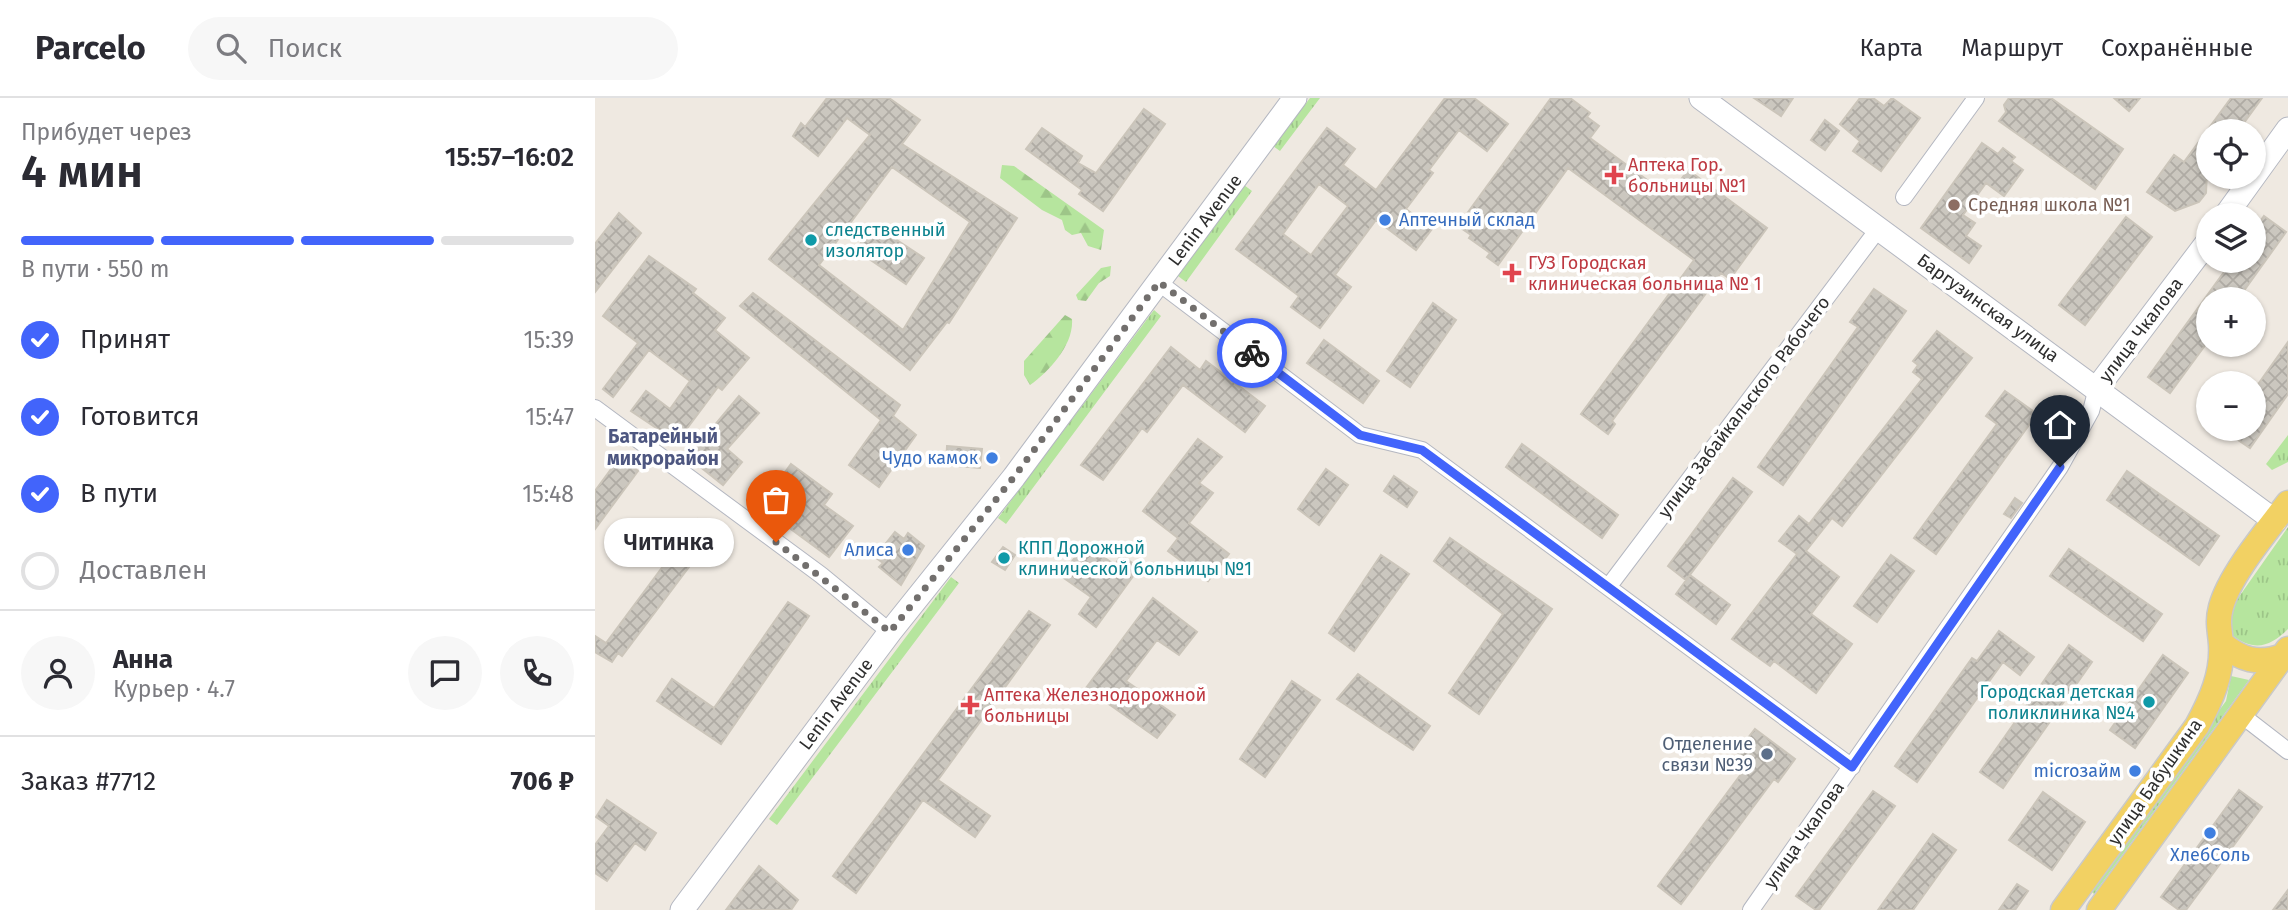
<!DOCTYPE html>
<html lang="ru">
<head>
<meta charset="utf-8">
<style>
	:root { --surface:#fff; --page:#f7f7f7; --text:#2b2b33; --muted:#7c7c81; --line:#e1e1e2; --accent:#4264fb }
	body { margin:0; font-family:"Fira Sans",sans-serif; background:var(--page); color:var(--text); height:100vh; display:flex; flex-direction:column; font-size:26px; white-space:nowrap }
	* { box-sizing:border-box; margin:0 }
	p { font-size:23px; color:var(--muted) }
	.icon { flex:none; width:38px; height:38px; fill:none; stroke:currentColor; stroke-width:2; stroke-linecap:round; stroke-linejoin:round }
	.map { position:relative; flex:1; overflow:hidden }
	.details { display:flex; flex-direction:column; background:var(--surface); width:595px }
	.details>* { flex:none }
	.buttons { position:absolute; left:1601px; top:21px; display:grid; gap:14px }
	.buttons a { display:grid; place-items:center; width:70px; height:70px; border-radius:50%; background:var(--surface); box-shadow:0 2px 5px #0004; font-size:35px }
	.pin { position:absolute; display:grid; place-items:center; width:60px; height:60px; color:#fff; margin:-72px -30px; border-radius:50% 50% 50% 0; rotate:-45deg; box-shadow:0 0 7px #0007 }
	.pin .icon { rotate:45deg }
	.courier { position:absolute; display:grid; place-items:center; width:70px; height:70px; margin:-35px; border:5px solid #4264fb; border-radius:50%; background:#fff; color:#222; box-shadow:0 2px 9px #0007 }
	.bubble { position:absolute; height:49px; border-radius:24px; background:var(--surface); box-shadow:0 2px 5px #0004; font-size:23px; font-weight:600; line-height:49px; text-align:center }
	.headline em { font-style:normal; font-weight:600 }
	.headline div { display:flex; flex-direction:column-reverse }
	.headline { display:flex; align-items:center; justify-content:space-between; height:119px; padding:0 21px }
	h1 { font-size:46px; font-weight:600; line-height:52px }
	.bar { display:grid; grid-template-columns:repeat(4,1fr); gap:10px 7px; align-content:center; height:84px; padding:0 21px }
	.bar i { height:9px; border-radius:5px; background:var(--line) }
	.bar .on { background:var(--accent) }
	.bar p { grid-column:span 4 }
	.line { display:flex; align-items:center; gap:18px; padding:0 21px; border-top:2px solid var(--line) }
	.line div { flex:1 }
	.round { display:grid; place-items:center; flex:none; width:74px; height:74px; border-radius:37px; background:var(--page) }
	ol { padding:0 21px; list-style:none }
	li { display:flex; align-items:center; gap:21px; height:77px }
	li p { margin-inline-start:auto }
	li .icon { padding:7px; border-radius:50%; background:var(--accent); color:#fff; stroke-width:4 }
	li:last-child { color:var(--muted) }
	li i { width:38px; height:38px; border:4px solid var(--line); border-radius:50% }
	header { display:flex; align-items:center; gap:42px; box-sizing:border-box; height:98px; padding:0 35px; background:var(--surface); border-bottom:2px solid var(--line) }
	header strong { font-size:33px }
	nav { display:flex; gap:38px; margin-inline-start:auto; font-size:24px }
	.search { width:490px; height:63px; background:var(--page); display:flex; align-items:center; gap:18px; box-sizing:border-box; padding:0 24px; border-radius:38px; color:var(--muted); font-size:26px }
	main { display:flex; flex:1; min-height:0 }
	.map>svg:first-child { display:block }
	.grass { fill:url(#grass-tufts) }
	.forest { fill:url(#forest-firs) }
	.building { fill:url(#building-cross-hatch); stroke:#cbc5ba; stroke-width:2; fill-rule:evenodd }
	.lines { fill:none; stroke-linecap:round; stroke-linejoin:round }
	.street-casing { stroke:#b4b7c1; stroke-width:18 }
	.secondary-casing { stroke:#b4b7c1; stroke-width:25 }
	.primary-casing { stroke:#c9c9c9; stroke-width:27 }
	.street { stroke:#fff; stroke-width:16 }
	.secondary { stroke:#fff; stroke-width:23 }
	.primary { stroke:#f2d163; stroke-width:24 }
	.done { stroke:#726f6d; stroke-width:7; stroke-dasharray:0 12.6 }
	.route { stroke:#4264fb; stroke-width:9 }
	.health-dot { fill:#e0444e; stroke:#fff; stroke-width:2.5 }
	.education-dot { fill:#8d6e63; stroke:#fff; stroke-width:2.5 }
	.shop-dot { fill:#3f7fe0; stroke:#fff; stroke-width:2.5 }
	.culture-dot { fill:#0f9aa8; stroke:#fff; stroke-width:2.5 }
	.service-dot { fill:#5c6f8a; stroke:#fff; stroke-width:2.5 }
	.labels { text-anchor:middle; stroke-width:7; stroke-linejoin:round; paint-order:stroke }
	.health-label { font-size:18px; fill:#be3a42; stroke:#fff; text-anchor:start }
	.education-label { font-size:18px; fill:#785e54; stroke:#fff; text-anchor:start }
	.street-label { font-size:18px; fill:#2e2e2e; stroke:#fff }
	.shop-label { font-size:18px; fill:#366cbe; stroke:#fff; text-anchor:end }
	.culture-label { font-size:18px; fill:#0d838f; stroke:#fff; text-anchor:start }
	.service-label { font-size:18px; fill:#4e5e75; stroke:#fff; text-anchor:end }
	.neighbourhood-label { font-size:19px; font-weight:bold; fill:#4d5680; stroke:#fff }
</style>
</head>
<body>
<header>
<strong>Parcelo</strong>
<div class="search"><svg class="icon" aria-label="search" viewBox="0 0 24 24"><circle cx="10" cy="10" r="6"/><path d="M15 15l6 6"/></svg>Поиск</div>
<nav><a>Карта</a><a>Маршрут</a><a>Сохранённые</a></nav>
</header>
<main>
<section class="details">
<div class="headline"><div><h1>4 мин</h1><p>Прибудет через</p></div><em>15:57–16:02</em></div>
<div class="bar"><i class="on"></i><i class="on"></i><i class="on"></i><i></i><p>В пути · 550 m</p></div>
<ol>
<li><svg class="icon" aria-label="check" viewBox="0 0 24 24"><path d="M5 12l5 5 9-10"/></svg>Принят<p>15:39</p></li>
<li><svg class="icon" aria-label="check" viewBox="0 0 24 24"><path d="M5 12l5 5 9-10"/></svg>Готовится<p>15:47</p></li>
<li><svg class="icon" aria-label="check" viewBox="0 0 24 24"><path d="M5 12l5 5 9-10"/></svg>В пути<p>15:48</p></li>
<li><i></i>Доставлен</li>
</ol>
<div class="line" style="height:126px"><a class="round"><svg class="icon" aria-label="person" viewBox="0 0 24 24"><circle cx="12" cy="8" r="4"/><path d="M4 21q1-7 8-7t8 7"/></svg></a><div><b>Анна</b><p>Курьер · 4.7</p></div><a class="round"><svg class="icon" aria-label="chat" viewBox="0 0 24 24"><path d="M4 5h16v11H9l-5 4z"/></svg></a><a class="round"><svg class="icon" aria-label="phone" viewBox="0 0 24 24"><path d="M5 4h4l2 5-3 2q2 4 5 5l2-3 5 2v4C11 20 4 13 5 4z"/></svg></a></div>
<div class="line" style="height:91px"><div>Заказ #7712</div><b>706 ₽</b></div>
</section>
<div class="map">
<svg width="1693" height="812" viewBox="0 0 1693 812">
	<defs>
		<pattern id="grass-tufts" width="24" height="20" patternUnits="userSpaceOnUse" patternTransform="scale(1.75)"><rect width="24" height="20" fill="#b6e59e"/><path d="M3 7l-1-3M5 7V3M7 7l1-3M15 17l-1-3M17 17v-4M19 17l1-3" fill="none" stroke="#9dc588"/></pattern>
		<pattern id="forest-firs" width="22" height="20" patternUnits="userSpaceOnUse" patternTransform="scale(1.75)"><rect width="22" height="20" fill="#b6e59e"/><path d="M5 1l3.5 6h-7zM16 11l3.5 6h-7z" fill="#9dc588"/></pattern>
		<pattern id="building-cross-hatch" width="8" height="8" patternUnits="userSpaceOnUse" patternTransform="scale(1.75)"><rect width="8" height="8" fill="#cbc7bf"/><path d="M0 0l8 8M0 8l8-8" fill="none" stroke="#afaba4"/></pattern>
	</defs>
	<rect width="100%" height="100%" fill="#efe9e1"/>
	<path class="grass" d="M715,0H725L685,53L678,48Z
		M649,87L657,93L591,184L583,178Z
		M559,212L566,218L411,426L403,420Z
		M1693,337V364L1677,372L1671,366Z
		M1693,429V531C1675,549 1659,554 1637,537L1635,520L1641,503Z
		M356,479L364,485L182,727L174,721Z
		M1636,578L1654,582L1499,796L1494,791L1631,603Z"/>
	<path class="forest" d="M407,67L419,68L509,132L506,152L493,148L486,135L477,137L470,132L467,122L447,112L405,80Z
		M516,168L515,178L504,185L491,203L483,202L481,197L506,170Z
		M470,217L477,221C479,246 455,273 435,287L429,277V263Z"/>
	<path class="building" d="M232,0H294L325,22L307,46L422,120L354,225L352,224L315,272L174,161L275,37L252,20L223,58L198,38L206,25L210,29ZM297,69L375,124L308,232L224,167Z
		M850,0H879L913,26L892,53L864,32L834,72L838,75L811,111L837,131L821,152L781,122L740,177L756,189L725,230L696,209L704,198L641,151L732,30L760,51L748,67L781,92ZM724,86L753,108L716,157L688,136Z
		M956,0H975L995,15L992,19L1004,28L995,40L1074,98L1093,72L1172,130L1135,181L1126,175L1017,323L1020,326L1013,336L986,316L1099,162L973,70L903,167L892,159L895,155L874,140L876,137L863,128Z
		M1159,0H1198L1186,18Z
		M1265,0H1278L1289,8L1297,0L1325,20L1286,73L1258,53L1265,43L1245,26Z
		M1414,0H1456L1528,51L1500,91L1404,23L1411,14L1409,7Z
		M1519,0H1545L1534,13Z
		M1636,0H1667L1643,33H1614L1611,95L1604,104L1580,113L1552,94L1579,57L1589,64Z
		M549,11L570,26L508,113L484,96L487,92L431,51L447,30L487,58L483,65L501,75Z
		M1230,22L1244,33L1230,52L1216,42Z
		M1387,45L1403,56L1408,50L1420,59L1416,63L1428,72L1409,98L1391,85L1368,117L1380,125L1371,138L1386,148L1374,165L1326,130Z
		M24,115L46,135L0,194V146Z
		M1669,118L1691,134L1643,201H1614V242L1575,295L1553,279L1637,163H1659V132Z
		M1531,119L1557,139L1490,227L1464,207Z
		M279,127L329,160L311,186L261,152Z
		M54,158L101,191L98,195L130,220L120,232L154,260L127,292L123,289L82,344L36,313L51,293L75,311L95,283L54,252L18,299L8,291L43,245L8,218Z
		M1279,191L1311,213L1188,387L1163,369L1263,229L1255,224Z
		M158,195L305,307L298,318L321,337L284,389L254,367L286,322L145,208Z
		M838,205L861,222L815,289L792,273Z
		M1342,233L1377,260L1247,428L1237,420L1211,453L1244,479L1216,516L1257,546L1221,595L1179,563L1175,568L1137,541L1202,456L1184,443L1204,418L1214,426L1327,281L1318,274L1323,267L1318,263Z
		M729,242L784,283L768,305L712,265Z
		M1693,244V296L1655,350L1627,331H1659V292Z
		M576,249L605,272L611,263L670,308L650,334L588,287L552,334L547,330L508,382L486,367Z
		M1410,293L1442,316L1341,456L1319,440L1402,326L1391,318Z
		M144,298L164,315L132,351L147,364L128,387L93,359Z
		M603,341L627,359L604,385L618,395L594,425L634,456L613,483L573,453L583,440L548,413Z
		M927,346L1023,417L1007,440L911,369Z
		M352,348L387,351L385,370L351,367Z
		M25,359L43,373L0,431V393Z
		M196,366L237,396L229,407L258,428L234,459L178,418L175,395Z
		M731,371L753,387L724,427L703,411Z
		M1532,373L1624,438L1604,467L1512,402Z
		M799,378L822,394L812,409L789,393Z
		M1138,380L1157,394L1091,482L1073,468Z
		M1420,400L1427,405L1416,420L1409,416Z
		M103,421L121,433L27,558L23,555L17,564L0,554V538L11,545Z
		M300,434L309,441L313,435L329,448L306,487L284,469L288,465L280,459Z
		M855,440L957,511L884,616L854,595L908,516L839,463Z
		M490,446L520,467L526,457L544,470L501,529L484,516L496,499L466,478Z
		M408,449L420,457L410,472L397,464Z
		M1474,451L1567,516L1548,543L1455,478Z
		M786,457L814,476L759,553L734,535Z
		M1296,457L1319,473L1282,524L1259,508Z
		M1095,477L1135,507L1121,526L1081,496Z
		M558,500L602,534L584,557L562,542L531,583L580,617L562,640L491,590Z
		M193,504L214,518L126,646L62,603L77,581L119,610Z
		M434,513L455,527L343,682L395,718L380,739L328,702L261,795L238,778Z
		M1404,533L1439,559L1425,577L1408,564L1322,684L1300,668L1377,560L1382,563Z
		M1474,547L1497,564L1408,690L1385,674Z
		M1568,557L1593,575L1540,650L1515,632Z
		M763,576L835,628L818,652L742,601Z
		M697,583L725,602L670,679L645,661Z
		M1160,631L1200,661L1183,684L1179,681L1086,806L1063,788L1155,664L1142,654Z
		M1644,692L1667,709L1591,812H1584L1566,799Z
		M1278,693L1300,708L1224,812H1221L1201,798Z
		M1448,694L1490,724L1457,772L1414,742Z
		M12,702L61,735L50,752L40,745L12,783L0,775V747L14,728L1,719Z
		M1338,736L1361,752L1318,812H1283Z
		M164,768L203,802L196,812H131Z
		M1422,786L1433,793L1420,812H1404Z
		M1693,792V812H1678Z"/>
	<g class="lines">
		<g class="street-casing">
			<path id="street" d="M1309,99L1381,0
				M563,184L765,337L827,352L1257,669
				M0,310L226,477L295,534
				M1014,488L1284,130
				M1645,616L1693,653
				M1156,812L1465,369L1496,313L1502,290"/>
		</g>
		<g class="secondary-casing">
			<path id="secondary" d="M1106,0L1680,423
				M1631,117L1693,31
				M1502,290L1614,142
				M87,812L295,534L419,379L700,0"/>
		</g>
		<g class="primary-casing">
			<path id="primary" d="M1626,545C1646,562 1663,567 1688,558
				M1468,812L1602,628C1616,602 1628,576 1626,546C1625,532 1622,524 1626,509C1635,476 1672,433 1693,405
				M1504,812L1693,551"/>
		</g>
		<use href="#street" class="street"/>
		<use href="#secondary" class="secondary"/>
		<use href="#primary" class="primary"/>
	</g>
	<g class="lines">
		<path class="done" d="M181,444L295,534L419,379L564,184L657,255"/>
		<path class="route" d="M657,255L765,337L827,352L1257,669L1465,369"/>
	</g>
	<g class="health-dot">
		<path d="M1015.5 66.5h7v7h7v7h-7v7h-7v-7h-7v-7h7z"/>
		<path d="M913.5 164.5h7v7h7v7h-7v7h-7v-7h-7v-7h7z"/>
		<path d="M371.5 596.5h7v7h7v7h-7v7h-7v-7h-7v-7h7z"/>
	</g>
	<circle class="education-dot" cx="1359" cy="107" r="7"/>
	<g class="shop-dot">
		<circle cx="790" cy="122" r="7"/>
		<circle cx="397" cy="360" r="7"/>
		<circle cx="313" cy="452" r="7"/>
		<circle cx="1540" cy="673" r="7"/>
		<circle cx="1615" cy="735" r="7"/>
	</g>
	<g class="culture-dot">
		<circle cx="216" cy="142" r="7"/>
		<circle cx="409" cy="460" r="7"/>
		<circle cx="1554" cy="604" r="7"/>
	</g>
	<circle class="service-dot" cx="1172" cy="656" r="7"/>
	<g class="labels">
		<g class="health-label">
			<text x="1033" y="73">Аптека Гор.<tspan x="1033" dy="21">больницы №1</tspan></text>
			<text x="933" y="171">ГУЗ Городская<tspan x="933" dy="21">клиническая больница № 1</tspan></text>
			<text x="389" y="603">Аптека Железнодорожной<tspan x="389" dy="21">больницы</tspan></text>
		</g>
		<g class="education-label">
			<text x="1373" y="113">Средняя школа №1</text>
		</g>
		<g class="street-label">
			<text transform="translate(610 122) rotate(-53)" y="6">Lenin Avenue</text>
			<text transform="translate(1393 210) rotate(36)" y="6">Баргузинская улица</text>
			<text transform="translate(1546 232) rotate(-53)" y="6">улица Чкалова</text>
			<text transform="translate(1149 309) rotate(-53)" y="6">улица Забайкальского Рабочего</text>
			<text transform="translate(241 606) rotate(-53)" y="6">Lenin Avenue</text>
			<text transform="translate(1560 684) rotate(-55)" y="6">улица Бабушкина</text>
			<text transform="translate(1209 737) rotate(-55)" y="6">улица Чкалова</text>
		</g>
		<g class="shop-label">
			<text x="804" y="128" text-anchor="start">Аптечный склад</text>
			<text x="383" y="366">Чудо камок</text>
			<text x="299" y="458">Алиса</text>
			<text x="1526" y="679">microзайм</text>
			<text x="1615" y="763" text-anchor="middle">ХлебСоль</text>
		</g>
		<g class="culture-label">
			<text x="230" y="138">следственный<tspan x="230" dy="21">изолятор</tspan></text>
			<text x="423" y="456">КПП Дорожной<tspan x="423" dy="21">клинической больницы №1</tspan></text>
			<text x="1540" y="600" text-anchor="end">Городская детская<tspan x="1540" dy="21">поликлиника №4</tspan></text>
		</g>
		<g class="service-label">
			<text x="1158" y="652">Отделение<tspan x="1158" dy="21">связи №39</tspan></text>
		</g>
		<g class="neighbourhood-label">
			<text x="68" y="345">Батарейный<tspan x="68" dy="22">микрорайон</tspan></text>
		</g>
	</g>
</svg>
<div class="buttons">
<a><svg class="icon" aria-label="locate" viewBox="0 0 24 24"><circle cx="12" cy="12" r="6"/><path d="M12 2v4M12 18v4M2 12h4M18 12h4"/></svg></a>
<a><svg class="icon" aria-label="layers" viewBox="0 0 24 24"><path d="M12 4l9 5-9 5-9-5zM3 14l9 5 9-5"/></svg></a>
<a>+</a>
<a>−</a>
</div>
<div class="pin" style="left:181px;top:444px;background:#ea580c"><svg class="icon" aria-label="bag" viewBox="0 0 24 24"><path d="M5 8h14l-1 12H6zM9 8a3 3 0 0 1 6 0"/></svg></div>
<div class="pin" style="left:1465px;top:369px;background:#1f2937"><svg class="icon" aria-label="home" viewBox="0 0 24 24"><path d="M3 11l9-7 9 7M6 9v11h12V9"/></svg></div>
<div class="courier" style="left:657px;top:255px"><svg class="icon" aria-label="bike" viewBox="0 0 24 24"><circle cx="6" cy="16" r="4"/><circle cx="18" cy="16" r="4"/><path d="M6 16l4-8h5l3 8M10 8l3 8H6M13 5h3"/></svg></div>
<div class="bubble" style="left:9px;top:420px;width:130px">Читинка</div>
</div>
</main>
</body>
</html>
